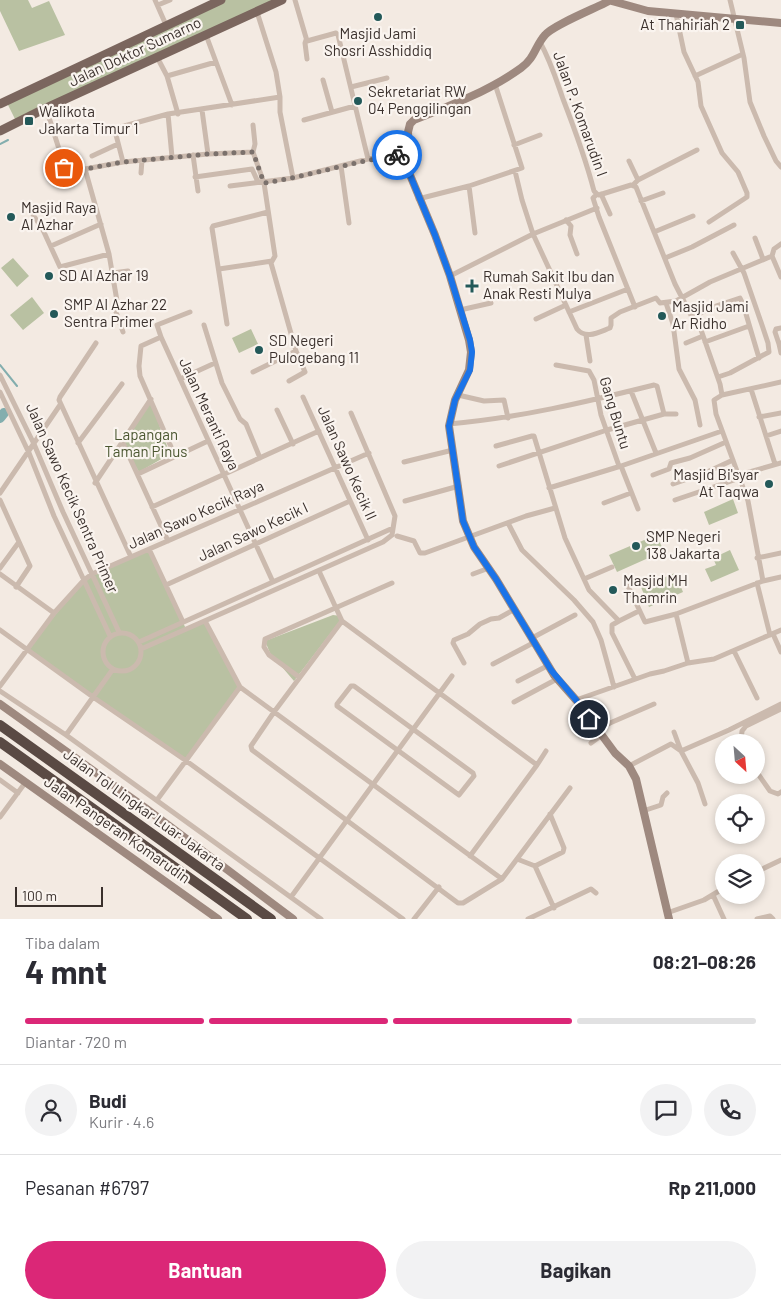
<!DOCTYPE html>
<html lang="id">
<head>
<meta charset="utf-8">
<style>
	:root { --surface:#fff; --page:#f2f2f3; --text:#2b2b33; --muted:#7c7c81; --line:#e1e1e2; --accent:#db2777 }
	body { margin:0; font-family:Barlow,sans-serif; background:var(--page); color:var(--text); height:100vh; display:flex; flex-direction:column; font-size:19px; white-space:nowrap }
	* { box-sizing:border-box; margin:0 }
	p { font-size:16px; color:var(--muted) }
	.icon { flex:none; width:28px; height:28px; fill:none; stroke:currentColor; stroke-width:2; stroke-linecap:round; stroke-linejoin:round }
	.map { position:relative; height:919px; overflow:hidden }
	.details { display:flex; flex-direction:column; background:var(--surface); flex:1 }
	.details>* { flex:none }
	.needle { width:32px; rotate:154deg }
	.fabs { position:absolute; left:715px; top:734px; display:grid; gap:10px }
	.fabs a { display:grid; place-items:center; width:50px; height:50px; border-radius:50%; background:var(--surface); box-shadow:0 2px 8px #0003; font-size:25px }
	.scale { position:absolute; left:15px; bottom:12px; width:88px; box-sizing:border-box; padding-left:5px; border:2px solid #3a302c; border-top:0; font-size:14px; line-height:18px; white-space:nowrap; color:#3a302c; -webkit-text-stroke:4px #faf4ef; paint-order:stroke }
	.pin { position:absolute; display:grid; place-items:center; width:42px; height:42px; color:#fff; margin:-21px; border:2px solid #fff; border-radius:50%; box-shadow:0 1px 5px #0007 }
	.courier { position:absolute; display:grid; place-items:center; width:50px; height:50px; margin:-25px; border:4px solid #1a73e8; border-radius:50%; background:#fff; color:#222; box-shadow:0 1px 6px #0007 }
	.head em { font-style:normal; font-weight:700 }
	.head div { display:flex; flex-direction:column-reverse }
	.head { display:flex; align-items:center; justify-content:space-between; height:85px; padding:0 25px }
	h1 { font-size:32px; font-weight:700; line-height:38px }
	.bar { display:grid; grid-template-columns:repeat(4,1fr); gap:8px 5px; align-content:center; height:60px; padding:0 25px }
	.bar i { height:6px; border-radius:4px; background:var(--line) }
	.bar .active { background:var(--accent) }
	.bar p { grid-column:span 4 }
	.line { display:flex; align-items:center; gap:12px; padding:0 25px; border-top:1px solid var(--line) }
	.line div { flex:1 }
	.round { display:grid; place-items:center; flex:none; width:52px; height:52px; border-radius:26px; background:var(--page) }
	.action { display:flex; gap:10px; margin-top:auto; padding:10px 25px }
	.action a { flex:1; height:58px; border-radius:30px; background:var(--accent); color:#fff; font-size:20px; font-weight:700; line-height:58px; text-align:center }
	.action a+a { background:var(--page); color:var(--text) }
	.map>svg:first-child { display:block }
	.green { fill:#b9c1a2 }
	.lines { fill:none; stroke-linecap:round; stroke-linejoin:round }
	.stream { stroke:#83aeae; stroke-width:2 }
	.river { stroke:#83aeae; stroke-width:10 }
	.street { stroke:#cbbaae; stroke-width:5 }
	.secondary { stroke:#9e897f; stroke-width:8 }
	.primary { stroke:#7b665e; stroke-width:9 }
	.highway { stroke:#5a4a44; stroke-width:10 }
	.done { stroke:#7b716c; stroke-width:5; stroke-dasharray:0 9 }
	.route { stroke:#1a73e8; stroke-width:6 }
	.poi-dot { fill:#235959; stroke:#faf4ef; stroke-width:2 }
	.labels { text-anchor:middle; stroke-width:4.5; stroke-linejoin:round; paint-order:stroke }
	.poi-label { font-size:15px; fill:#3a302c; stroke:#faf4ef; text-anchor:start }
	.street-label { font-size:15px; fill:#3a302c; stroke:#faf4ef }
	.park-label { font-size:15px; fill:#4b5731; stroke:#faf4ef }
</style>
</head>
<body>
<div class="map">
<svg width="781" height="919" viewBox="0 0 781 919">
	<rect width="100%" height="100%" fill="#f3eae2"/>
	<path class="green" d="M0,0H28L32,8L49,1L65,35L19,51L0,11Z
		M221,0H281L17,123L6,101Z
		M13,258L29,276L17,287L1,268Z
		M32,297L44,313L23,330L10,315Z
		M251,329L258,344L239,353L232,338Z
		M150,400L170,454L139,472L123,444Z
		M733,499L738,513L709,525L704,512Z
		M656,535L664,551L617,572L609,555Z
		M149,549L186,629L205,621L240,687L185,760L27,649L84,580Z
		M730,550L739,570L711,582L705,569L716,565L713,558Z
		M675,573L683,592L649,607L641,587Z
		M333,615L341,616L339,622L294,681L270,653L265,641Z"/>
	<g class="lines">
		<path class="stream" d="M0,144L8,140
			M0,365L17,386"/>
		<path class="river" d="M0,418L4,413"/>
		<path class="street" d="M155,0L166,25
			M295,0L307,41L336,33L338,35L368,159
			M730,0L744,58L750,102L764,136L776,161L781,167
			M158,5L170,0
			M257,12L276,72L280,97V112L293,178
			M676,14L684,52L698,82L701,106L722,153L738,172L747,193V197L744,199L709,222
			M206,35L232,105
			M306,40L305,43L307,59
			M540,42C551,62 556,79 563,99C575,130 586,160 594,191L597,194
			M157,57L167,76L178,114
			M167,76L216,62
			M695,76L743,54
			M323,80L332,112
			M351,87L387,78
			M46,108L65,168L85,169L123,162L208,154L253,152L264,183L275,256L271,263L296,351L305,372L289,381
			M202,110L208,154
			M168,114L172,157
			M304,120L355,106
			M514,145L540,135
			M253,152L255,144L253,125
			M193,155L198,191
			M92,156L118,144
			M629,161L638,180
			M123,162L115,131L117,128L168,114L280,97
			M341,166L349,223
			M85,169L109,254L117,301L116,312L123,332
			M515,171L522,200L533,234L577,329C586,340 599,332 610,328L611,325V318L620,312L656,298L660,303L676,301L710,282L772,256
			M141,173L142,160
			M195,177L252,169L258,182
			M633,185L638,180L697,150
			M230,186L293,178L368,159L408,153
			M469,186L475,233
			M597,194L599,195L631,185L636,187L675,284L692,317L700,327L720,384L722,395L714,400L716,414L748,501L763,581
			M597,194L593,198L599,217L635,307
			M601,194L610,214
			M418,199L469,186L522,168L495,84
			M641,201L663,193
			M28,207L43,230L60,267L109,254
			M566,220L571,226L570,235L577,254
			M654,232L693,216
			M755,238L763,259
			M51,246L101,224
			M772,256L781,277
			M772,256L774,249L781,244
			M665,258L692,247L734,225
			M219,269L272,261
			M113,273L128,271
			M450,276L533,234L597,208
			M666,303L673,324L679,369L695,400L700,425
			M460,310L491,303
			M190,312L157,325L161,337L273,582
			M569,312L628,289
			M692,317L713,307L740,298L743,304L759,358
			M536,319L566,305
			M227,324L212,228L213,226L268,212
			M204,325L222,383L240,419L246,424L260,458
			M586,335L590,361
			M161,337L141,346L139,366L140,376L175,456
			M705,342L749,326
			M96,343L60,397L59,400L131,557
			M686,343L703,336
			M781,343L779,344L781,353
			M779,344L775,332L776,329L781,328
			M556,365L589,371L594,380L601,415L619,466
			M253,372L296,351
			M0,375L34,444L63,512L119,632
			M718,377L730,373L769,352L768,343L762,325L744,273L733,253
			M180,379L215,363
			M751,389L775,464
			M631,391L656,453
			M0,392L29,453L54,516L110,636
			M458,395L484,401L504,400L508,418
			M722,395L781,382
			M303,397L368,540
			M277,410L293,444
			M759,417L781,413
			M449,424C519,418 586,402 654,385L657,386L664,414
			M766,436L781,431
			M78,443L122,384
			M123,443L168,541
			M496,446L532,436H534L565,538L589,590L619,621L612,625V633L635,679
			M404,462L453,450
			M499,466L607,430L664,414H676
			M621,466L638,509
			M138,474L208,441
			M653,475L669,469L671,463L690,458L726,442
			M739,475L781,463
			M95,483L151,399
			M673,484L705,473L733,460
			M549,488L621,466L722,431
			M0,493L60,405
			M0,500L30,566L16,587
			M675,500L740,478
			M405,501L459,486
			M604,503L631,493
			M152,507L319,431
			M508,523L522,550L574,600L593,622L601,640L614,687
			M397,536L414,541L420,553H425L526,516L555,508
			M149,549L183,622
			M757,558L781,553
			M0,568L19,542
			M319,571L342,621L274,712L251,746L252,750L458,903H463L502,879
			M0,574L54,613
			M473,574L489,568
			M584,579L612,567
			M757,583L770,635
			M166,585L350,501
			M628,586L645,622L676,614L763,581L781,577
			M676,614L688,663
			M342,621L537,765L470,856
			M619,621L639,611
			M0,630L93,697L185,760L403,919
			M103 652a19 19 0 1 1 38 0a19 19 0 1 1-38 0Z
			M773,634L781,652
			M532,638L575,615
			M139,642L393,528
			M141,649L383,542L392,535L395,516L351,413
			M734,651L757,698
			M464,663L453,643L454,640L468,634L480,624L491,619L499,618L515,609
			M493,664L535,642
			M299,677L269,655L264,647L265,639L392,583
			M518,681L549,665
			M0,686L55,612L84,580L92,574L369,453
			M351,686H354L473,773L474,776L459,795L337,706V704Z
			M240,687L502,879L570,788
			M0,691L66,735L321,919
			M576,700L650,674L664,671L688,663L714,659L781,630
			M514,702L557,679
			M597,730L610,723L654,704
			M674,732L681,751L698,783L705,804
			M66,735L113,669
			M741,742L742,731L746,726L781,709
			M591,743L602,735
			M537,765L546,751
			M629,766L671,744L681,751L729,730L781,704
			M756,771L770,791L778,794L781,792
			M0,780L18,793
			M157,800L240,687L205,621
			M643,811L661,805L663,797L667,793
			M0,817L25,783
			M517,859L535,866L554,908
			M535,866L563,852L564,848L550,814
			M756,872L781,860
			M713,895L724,919
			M291,897L452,676
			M667,913L704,900L724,888
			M414,919L439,887
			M528,919L591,889L596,893
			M757,919L770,916L773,919"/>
		<path class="secondary" d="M608,0L648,11L781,23
			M609,1C596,8 553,25 545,35C535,46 535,58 521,68C489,91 450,106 414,120L410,124L408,132L410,175L435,235L450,276L469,340L471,352L469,370L455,400L449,426L463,521L474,547L496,579L554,675L576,700L615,753L629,766L636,779L669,919
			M0,704L144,807L293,919
			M0,764L218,919"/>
		<path class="primary" d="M0,104L221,0
			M0,131L46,108L282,0"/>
		<path class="highway" d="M0,725L271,919
			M0,742L247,919"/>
	</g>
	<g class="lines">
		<path class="done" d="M64,168L85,169L123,162L208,154L253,152L264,183C309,176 352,162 397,155"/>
		<path class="route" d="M397,155L408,153L410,175L435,235L450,276L470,340L472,352L470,370L455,400L449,426L463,521L474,547L496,579L551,670L576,700L589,719"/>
	</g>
	<g class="poi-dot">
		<circle cx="378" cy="17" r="5"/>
		<rect x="735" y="20" width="10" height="10" rx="2.5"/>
		<circle cx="358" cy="101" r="5"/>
		<rect x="24" y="116" width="10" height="10" rx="2.5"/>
		<circle cx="11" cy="217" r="5"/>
		<circle cx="49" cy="276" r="5"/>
		<path d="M469.5 278.5h5v5h5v5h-5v5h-5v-5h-5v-5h5z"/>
		<circle cx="54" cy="314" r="5"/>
		<circle cx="662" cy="316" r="5"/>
		<circle cx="259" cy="350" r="5"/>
		<circle cx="769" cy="484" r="5"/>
		<circle cx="636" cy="546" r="5"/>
		<circle cx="613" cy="590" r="5"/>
	</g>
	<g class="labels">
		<g class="poi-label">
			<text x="730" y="30" text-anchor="end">At Thahiriah 2</text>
			<text x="378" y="39" text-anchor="middle">Masjid Jami<tspan x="378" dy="17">Shosri Asshiddiq</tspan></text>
			<text x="368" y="97">Sekretariat RW<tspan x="368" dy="17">04 Penggilingan</tspan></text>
			<text x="39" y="117">Walikota<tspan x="39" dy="17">Jakarta Timur 1</tspan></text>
			<text x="21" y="213">Masjid Raya<tspan x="21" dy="17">Al Azhar</tspan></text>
			<text x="59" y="281">SD Al Azhar 19</text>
			<text x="483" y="282">Rumah Sakit Ibu dan<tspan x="483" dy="17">Anak Resti Mulya</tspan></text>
			<text x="64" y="310">SMP Al Azhar 22<tspan x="64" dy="17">Sentra Primer</tspan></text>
			<text x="672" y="312">Masjid Jami<tspan x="672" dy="17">Ar Ridho</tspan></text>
			<text x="269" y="346">SD Negeri<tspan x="269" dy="17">Pulogebang 11</tspan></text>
			<text x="759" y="480" text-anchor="end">Masjid Bi'syar<tspan x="759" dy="17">At Taqwa</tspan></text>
			<text x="646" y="542">SMP Negeri<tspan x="646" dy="17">138 Jakarta</tspan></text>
			<text x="623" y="586">Masjid MH<tspan x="623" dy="17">Thamrin</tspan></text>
		</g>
		<g class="street-label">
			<text transform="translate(135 52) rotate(-25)" y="5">Jalan Doktor Sumarno</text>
			<text transform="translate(580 114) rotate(70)" y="5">Jalan P. Komarudin I</text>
			<text transform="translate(615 413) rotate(73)" y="5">Gang Buntu</text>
			<text transform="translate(209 414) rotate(65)" y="5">Jalan Meranti Raya</text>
			<text transform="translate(347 463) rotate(66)" y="5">Jalan Sawo Kecik II</text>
			<text transform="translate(72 498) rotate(66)" y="5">Jalan Sawo Kecik Sentra Primer</text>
			<text transform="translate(196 515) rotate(-24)" y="5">Jalan Sawo Kecik Raya</text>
			<text transform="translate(253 532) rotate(-25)" y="5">Jalan Sawo Kecik I</text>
			<text transform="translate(144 810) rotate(36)" y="5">Jalan Tol Lingkar Luar Jakarta</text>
			<text transform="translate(117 830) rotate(35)" y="5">Jalan Pangeran Komarudin</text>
		</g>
		<g class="park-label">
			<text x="146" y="440">Lapangan<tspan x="146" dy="17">Taman Pinus</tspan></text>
		</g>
	</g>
</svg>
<div class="fabs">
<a><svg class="needle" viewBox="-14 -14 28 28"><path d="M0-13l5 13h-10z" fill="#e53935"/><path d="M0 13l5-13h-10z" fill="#7c7c81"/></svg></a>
<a><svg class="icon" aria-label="locate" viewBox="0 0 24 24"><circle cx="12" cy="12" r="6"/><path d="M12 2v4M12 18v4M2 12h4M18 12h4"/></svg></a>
<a><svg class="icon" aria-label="layers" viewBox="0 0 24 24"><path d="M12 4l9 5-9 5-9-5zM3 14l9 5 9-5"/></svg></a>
</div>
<div class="scale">100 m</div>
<div class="pin" style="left:64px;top:168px;background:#ea580c"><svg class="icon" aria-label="bag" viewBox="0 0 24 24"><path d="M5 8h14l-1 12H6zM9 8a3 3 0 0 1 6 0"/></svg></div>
<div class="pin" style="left:589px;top:719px;background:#1f2937"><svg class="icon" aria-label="home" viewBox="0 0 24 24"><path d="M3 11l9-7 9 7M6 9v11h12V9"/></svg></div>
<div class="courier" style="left:397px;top:155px"><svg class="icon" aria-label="bike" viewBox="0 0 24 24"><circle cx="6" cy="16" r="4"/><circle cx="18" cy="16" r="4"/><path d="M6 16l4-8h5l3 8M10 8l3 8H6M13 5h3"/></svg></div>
</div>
<section class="details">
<div class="head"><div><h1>4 mnt</h1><p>Tiba dalam</p></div><em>08:21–08:26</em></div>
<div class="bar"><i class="active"></i><i class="active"></i><i class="active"></i><i></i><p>Diantar · 720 m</p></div>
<div class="line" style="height:90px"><a class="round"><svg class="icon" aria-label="person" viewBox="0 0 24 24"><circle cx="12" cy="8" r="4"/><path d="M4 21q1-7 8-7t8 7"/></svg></a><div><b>Budi</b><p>Kurir · 4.6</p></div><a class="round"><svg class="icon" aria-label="chat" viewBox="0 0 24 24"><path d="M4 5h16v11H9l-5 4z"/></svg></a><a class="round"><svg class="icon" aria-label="phone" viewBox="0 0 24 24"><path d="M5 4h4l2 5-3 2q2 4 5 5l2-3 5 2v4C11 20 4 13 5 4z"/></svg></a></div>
<div class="line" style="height:65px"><div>Pesanan #6797</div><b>Rp 211,000</b></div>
<div class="action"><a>Bantuan</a><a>Bagikan</a></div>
</section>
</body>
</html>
